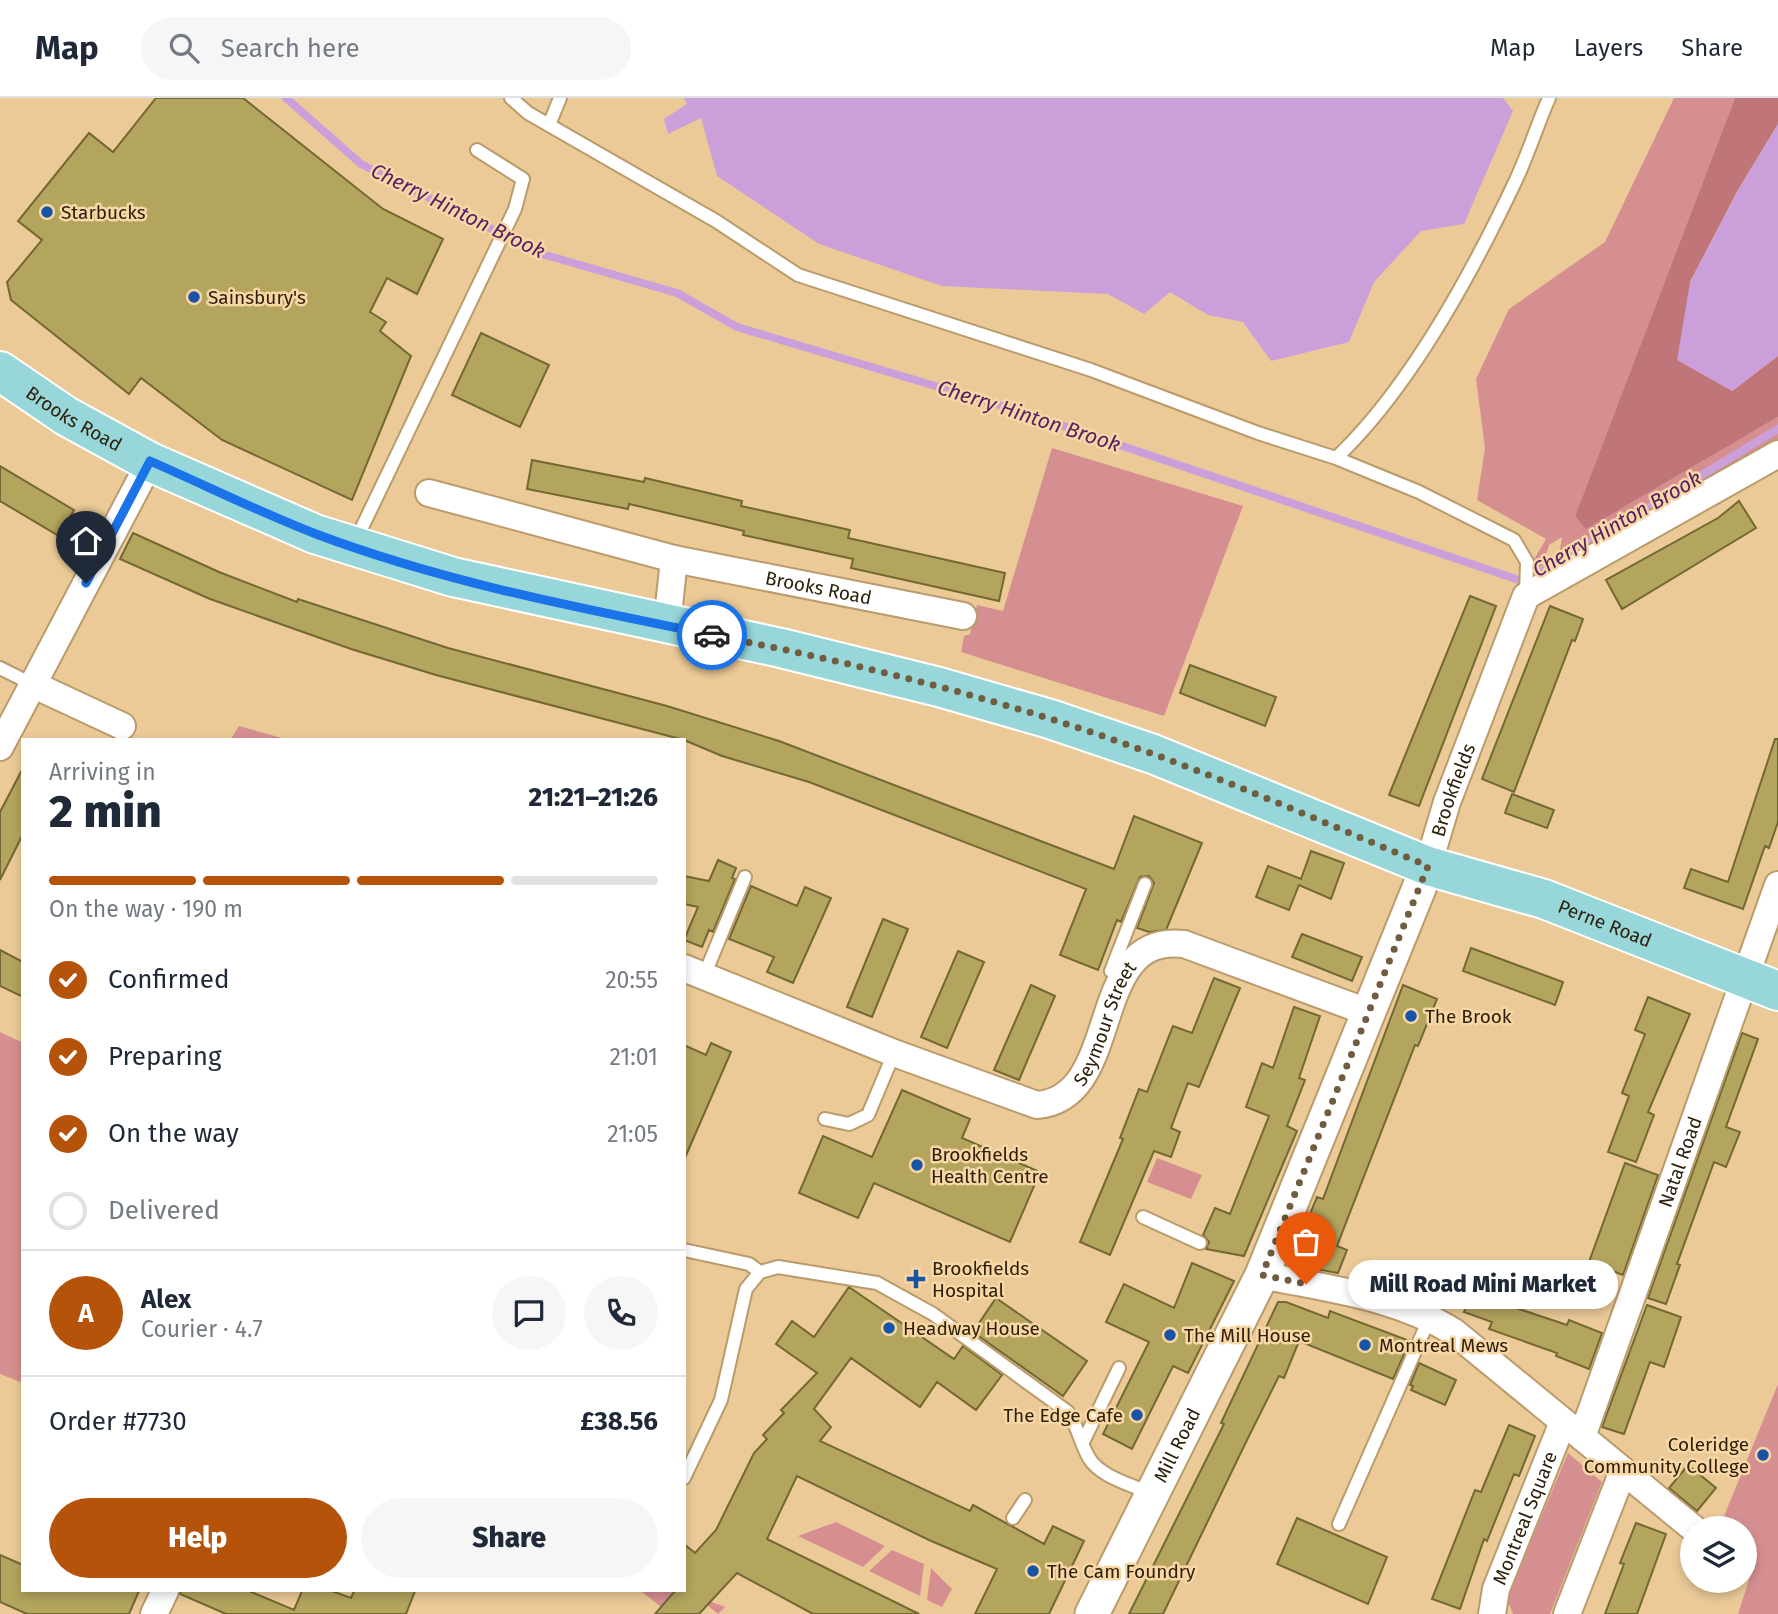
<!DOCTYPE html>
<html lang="en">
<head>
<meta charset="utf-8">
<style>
	:root { --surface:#fff; --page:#f6f6f7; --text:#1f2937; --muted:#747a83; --line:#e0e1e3; --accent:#b45309 }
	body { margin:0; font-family:"Fira Sans",sans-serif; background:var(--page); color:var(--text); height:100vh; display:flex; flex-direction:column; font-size:26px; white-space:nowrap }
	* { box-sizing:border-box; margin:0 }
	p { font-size:23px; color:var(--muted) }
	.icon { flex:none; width:38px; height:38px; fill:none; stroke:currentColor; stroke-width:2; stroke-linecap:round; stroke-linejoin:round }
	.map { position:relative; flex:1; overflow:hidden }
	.sheet { position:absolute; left:21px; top:640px; width:665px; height:854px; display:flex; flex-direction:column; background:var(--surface); border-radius:0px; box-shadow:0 4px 10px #0003 }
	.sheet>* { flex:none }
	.buttons { position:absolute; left:1680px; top:1418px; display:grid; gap:14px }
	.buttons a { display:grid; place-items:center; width:77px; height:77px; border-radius:50%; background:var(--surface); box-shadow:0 4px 10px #0003; font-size:35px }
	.pin { position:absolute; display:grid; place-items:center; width:60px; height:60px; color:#fff; margin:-72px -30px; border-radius:50% 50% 50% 0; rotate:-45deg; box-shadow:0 0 7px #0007 }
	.pin .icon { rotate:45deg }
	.courier { position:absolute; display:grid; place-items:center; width:70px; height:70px; margin:-35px; border:5px solid #1a73e8; border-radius:50%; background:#fff; color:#222; box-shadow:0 2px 9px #0007 }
	.bubble { position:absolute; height:49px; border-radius:24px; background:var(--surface); box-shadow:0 4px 10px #0003; font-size:23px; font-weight:800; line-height:49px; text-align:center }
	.overview em { font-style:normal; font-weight:800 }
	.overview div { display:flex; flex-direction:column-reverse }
	.overview { display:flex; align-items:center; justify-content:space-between; height:119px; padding:0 28px }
	h1 { font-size:46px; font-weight:800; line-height:52px }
	.bar { display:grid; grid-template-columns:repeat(4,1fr); gap:10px 7px; align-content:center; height:84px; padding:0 28px }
	.bar i { height:9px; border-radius:5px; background:var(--line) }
	.bar .current { background:var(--accent) }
	.bar p { grid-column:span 4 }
	.line { display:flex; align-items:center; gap:18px; padding:0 28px; border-top:2px solid var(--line) }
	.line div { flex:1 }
	.round { display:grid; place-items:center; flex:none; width:74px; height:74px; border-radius:37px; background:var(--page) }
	ol { padding:0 28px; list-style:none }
	li { display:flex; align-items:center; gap:21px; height:77px }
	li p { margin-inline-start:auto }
	li .icon { padding:7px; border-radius:50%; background:var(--accent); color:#fff; stroke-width:4 }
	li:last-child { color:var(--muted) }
	li i { width:38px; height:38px; border:4px solid var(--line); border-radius:50% }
	.button { display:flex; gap:14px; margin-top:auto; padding:14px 28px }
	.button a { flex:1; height:80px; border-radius:42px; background:var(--accent); color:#fff; font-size:28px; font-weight:800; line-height:80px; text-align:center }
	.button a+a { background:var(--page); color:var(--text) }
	header { display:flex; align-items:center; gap:42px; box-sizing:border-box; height:98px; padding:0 35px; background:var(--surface); border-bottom:2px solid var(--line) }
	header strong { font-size:33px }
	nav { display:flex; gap:38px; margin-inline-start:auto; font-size:24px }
	.search { width:490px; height:63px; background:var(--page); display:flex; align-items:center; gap:18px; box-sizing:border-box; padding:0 24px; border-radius:38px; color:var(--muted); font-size:26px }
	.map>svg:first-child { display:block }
	.green { fill:#d68f91 }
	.forest { fill:#c07678 }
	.water { fill:#cba0da }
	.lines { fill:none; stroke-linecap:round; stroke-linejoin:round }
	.stream { stroke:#cba0da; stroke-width:8 }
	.building { fill:#b3a45e; stroke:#736832; stroke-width:2 }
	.service-casing { stroke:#ba9b6b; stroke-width:16 }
	.minor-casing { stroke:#ba9b6b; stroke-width:30 }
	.tertiary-casing { stroke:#ba9b6b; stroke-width:37 }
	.primary-casing { stroke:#fff; stroke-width:42 }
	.service { stroke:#fff; stroke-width:12 }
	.minor { stroke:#fff; stroke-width:26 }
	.tertiary { stroke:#fff; stroke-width:33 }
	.primary { stroke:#98d7d9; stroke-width:38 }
	.done { stroke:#705c3e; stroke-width:7; stroke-dasharray:0 12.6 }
	.route { stroke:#1a73e8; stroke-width:9 }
	.poi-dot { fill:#1854a5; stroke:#f8d7a5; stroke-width:2.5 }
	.labels { text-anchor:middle; stroke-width:5; stroke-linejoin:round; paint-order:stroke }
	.poi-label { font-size:19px; fill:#2d210d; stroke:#f8d7a5; text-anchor:start }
	.street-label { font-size:19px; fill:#2d210d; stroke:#f8d7a5 }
	.water-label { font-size:21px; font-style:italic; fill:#552165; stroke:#f8d7a5 }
</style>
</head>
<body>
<header>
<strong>Map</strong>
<div class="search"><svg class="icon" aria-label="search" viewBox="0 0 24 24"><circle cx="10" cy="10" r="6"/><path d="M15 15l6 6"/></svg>Search here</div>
<nav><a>Map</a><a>Layers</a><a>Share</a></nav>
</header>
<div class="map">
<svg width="1778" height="1516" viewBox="0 0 1778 1516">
	<rect width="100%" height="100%" fill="#ebca98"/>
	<path class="green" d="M1674,0H1735L1575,418L1587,430L1778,319V343L1624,434L1559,458L1562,439L1549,447L1543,467L1535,472L1533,463L1546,441L1477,402L1485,350L1476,281L1509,211L1605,144Z
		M1052,350L1243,408L1164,618L961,554L964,538L970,536L977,507L1003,513Z
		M239,628L289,642H230Z
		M0,934L23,945V1285L0,1276Z
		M1157,1060L1202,1077L1191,1101L1147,1084Z
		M1778,1286V1516H1738L1757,1457L1745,1447V1430L1720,1428Z
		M1568,1355L1602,1384L1550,1516H1513L1507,1501Z
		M836,1424L885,1448L863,1469L798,1438Z
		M892,1452L924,1466L920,1498L869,1473Z
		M931,1470L952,1491L942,1509L927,1502Z
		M641,1493H682L725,1509L718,1516L706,1506L699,1513L674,1493L661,1509Z"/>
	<path class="forest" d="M1735,0H1778V26L1738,92L1690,184L1732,293L1778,258V319L1586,431L1575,418Z"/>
	<path class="water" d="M684,0H1503L1513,13L1464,126L1421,133L1374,184L1349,244L1271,263L1243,224L1208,217L1170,194L1144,216L1108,196L942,188L819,146L717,78L701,20L668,36L664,21L687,6Z
		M1778,26V258L1732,293L1677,262L1690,184L1738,92Z"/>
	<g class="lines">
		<path class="stream" d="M286,0L361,66L542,156L677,195L737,229L1016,312L1519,482L1539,475L1778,331"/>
	</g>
	<path class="building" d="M156,0H243L383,111L443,141L417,196L387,180L370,214L386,224L380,233L411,258L352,402L222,342L141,280L129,296L11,202L7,184L42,142L18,123L89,35L113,54Z
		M481,235L549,267L520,329L452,297Z
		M532,362L644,384L645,380L742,403L741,408L850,432L848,440L1005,475L999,503L851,470L853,461L743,437L744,433L629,406L628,411L527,391Z
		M0,368L74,412L59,438L0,403Z
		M1739,403L1756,430L1622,511L1606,482L1718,420Z
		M133,435L219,474L297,504L298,501L448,550L667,608L779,643L1114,771L1134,718L1202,745L1166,832L1149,834L1137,830L1154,785L1149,778L1140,779L1121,824L1117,822L1098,872L1060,857L1086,791L809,684L722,658L684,642L436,577L351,551L210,501L120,461Z
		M1470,498L1496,508L1419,708L1389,697Z
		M1550,508L1583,521L1575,543L1572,542L1514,694L1482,681Z
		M1190,567L1276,599L1265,628L1180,595Z
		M1775,641H1778V724L1769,750L1765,748L1743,811L1684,790L1691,771L1728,784Z
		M23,670V736L0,782V714Z
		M1512,696L1554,712L1547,730L1505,715Z
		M1311,753L1344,765L1331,801L1299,787L1289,812L1256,799L1268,768L1301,781Z
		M718,762L736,770L732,780L735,781L713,834L709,832L702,849L684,842L698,809L684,806V778L709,783Z
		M751,788L797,808L805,789L831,800L793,885L767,874L774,859L729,841Z
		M883,821L908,831L872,919L847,909Z
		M1302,836L1362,859L1352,883L1292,859Z
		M1471,850L1563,884L1555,907L1463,873Z
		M0,852L23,864V899L0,888Z
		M958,853L984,864L947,950L921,939Z
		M1214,880L1240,890L1199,989L1188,985L1171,1030L1180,1034L1171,1059L1154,1053L1110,1157L1080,1144L1123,1041L1120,1040L1139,991L1147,994L1173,928L1192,935Z
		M1031,887L1055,898L1019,982L994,972Z
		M1403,887L1437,901L1418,948L1415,947L1337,1148L1347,1152L1338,1175L1289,1166L1317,1099L1323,1101Z
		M1648,899L1690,916L1648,1014L1654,1017L1636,1064L1608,1054L1629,998L1622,995L1645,936L1635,932Z
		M1294,909L1320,918L1299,980L1305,982L1287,1028L1297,1033L1244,1158L1206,1151L1209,1144L1203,1137L1215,1110L1230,1116L1269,1018L1246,1009L1262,965L1273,970Z
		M1742,935L1758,941L1726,1029L1740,1034L1726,1069L1714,1064L1677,1166L1680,1167L1666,1206L1648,1200Z
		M711,945L731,954L684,1062V947L706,957Z
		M902,992L970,1021L962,1040L1040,1074L1010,1144L874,1085L858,1120L799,1095L823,1038L872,1059Z
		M1625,1065L1658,1077L1623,1177L1589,1164Z
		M1192,1165L1234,1183L1188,1275L1173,1268L1132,1351L1103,1336L1149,1244L1106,1224L1124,1186L1174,1210Z
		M1448,1171L1497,1190L1492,1202L1567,1227L1569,1222L1602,1235L1589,1271L1556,1258L1557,1255L1489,1231L1492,1224L1464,1214L1468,1205L1439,1195Z
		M849,1189L954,1261L963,1248L1002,1277L976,1312L937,1284L920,1309L851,1260L814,1311L831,1329L820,1343L970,1413L973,1407L1044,1446L1053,1428L1084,1443L1049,1516H975L997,1471L929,1442L797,1378L767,1441L919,1516H813L737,1475L699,1516H655L675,1493H684V1446L695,1455L716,1432L754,1355L767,1341L763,1337L784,1315L781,1312L817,1275L776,1246L792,1223L814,1239Z
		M996,1200L1087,1263L1063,1298L973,1234Z
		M1278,1204H1286L1328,1220L1330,1213L1410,1243L1393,1281L1299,1243L1284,1280L1279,1278L1247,1342L1163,1516H1129L1224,1326L1221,1325Z
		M1647,1207L1681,1219L1664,1269L1650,1264L1624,1336L1602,1329Z
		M1419,1265L1456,1282L1445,1307L1411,1292L1413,1288L1410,1287Z
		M1509,1327L1535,1338L1519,1378L1514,1376L1487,1443L1484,1441L1460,1511L1432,1501L1475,1392L1481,1394Z
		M1688,1367L1716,1390L1697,1413L1669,1390Z
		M1297,1420L1387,1459L1368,1506L1277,1466Z
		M1636,1425L1666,1436L1637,1516H1605L1624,1466L1620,1465Z
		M0,1457L23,1467V1493H139L129,1516H27L0,1504Z
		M181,1493H249L294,1512L302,1493H332L351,1500L354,1493H415L406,1516H226L180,1496Z"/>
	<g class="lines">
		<g class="service-casing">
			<path id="service" d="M511,0L528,15L716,123L798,177L1091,272L1258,335L1336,360C1409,291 1472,175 1515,84C1528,57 1537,27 1549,0
				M549,27L560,0
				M1336,360L1419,394L1514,442L1527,464L1526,496
				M355,444L515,111L523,81L477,52
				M0,570L34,587
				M704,878L745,779
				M1122,880L1111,873L1145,786
				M825,1021L849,1026L868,1017L894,955
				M1143,1119L1200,1145
				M684,1152L749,1166L760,1174
				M1084,1342L1119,1270
				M684,1380L721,1302L746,1191L760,1174L778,1169L877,1185L933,1216L1068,1314C1078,1329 1080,1344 1089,1360C1100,1379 1133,1387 1152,1396
				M1013,1420L1025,1402
				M1339,1426L1430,1219"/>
		</g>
		<g class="minor-casing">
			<g id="minor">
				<path id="s1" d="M429,395L674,461L963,518"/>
				<path d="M667,527L674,461"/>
				<path d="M34,587L122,628"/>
				<path d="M0,649L150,364"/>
				<path id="s2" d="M1428,768L1447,704L1526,498L1778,356"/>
				<path id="s3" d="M684,870L894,955L1037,1007C1125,1000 1085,834 1184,846L1370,915"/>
				<path d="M1262,1177C1328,1191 1396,1198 1454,1234L1693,1430"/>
				<path id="s4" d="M1582,1339L1778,787"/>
				<path d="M154,1516L165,1493"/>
				<path id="s5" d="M1492,1516L1496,1491L1563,1324"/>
				<path d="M1567,1516L1623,1373"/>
			</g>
		</g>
		<g class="tertiary-casing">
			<g id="tertiary">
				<path id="s6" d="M1092,1516L1262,1177L1428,768"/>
			</g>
		</g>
		<g class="primary-casing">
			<g id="primary">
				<path id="s7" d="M0,273L66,318L150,364L315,436L453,479L781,550L939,589L1050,621L1153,656L1428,768L1544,801L1778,893"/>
			</g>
		</g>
		<use href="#service" class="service"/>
		<use href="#minor" class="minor"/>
		<use href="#tertiary" class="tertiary"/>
		<use href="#primary" class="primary"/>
	</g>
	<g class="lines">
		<path class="done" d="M712,537C861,566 1010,603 1153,656C1246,690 1337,730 1428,768L1262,1177L1306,1186"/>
		<path class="route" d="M86,485L150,363C205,387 259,414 316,436C443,484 579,510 712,537"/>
	</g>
	<g class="poi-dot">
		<circle cx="47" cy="114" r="7"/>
		<circle cx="194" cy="199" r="7"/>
		<circle cx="1411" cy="918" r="7"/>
		<circle cx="917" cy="1067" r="7"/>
		<path d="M912.5 1170.5h7v7h7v7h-7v7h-7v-7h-7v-7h7z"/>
		<circle cx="889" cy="1230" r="7"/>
		<circle cx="1170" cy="1237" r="7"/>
		<circle cx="1365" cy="1247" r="7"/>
		<circle cx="1137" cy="1317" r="7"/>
		<circle cx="1763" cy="1357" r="7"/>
		<circle cx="1033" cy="1473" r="7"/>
	</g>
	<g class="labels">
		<g class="poi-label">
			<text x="61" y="121">Starbucks</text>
			<text x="208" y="206">Sainsbury's</text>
			<text x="1425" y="925">The Brook</text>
			<text x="931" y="1063">Brookfields<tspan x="931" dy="22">Health Centre</tspan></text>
			<text x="932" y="1177">Brookfields<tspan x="932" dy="22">Hospital</tspan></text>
			<text x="903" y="1237">Headway House</text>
			<text x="1184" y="1244">The Mill House</text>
			<text x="1379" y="1254">Montreal Mews</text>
			<text x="1123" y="1324" text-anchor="end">The Edge Cafe</text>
			<text x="1749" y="1353" text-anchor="end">Coleridge<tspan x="1749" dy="22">Community College</tspan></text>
			<text x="1047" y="1480">The Cam Foundry</text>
		</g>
		<g class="street-label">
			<text dy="7" stroke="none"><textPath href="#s7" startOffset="88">Brooks Road</textPath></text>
			<text dy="7" stroke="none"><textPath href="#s1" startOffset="401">Brooks Road</textPath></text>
			<text dy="7" stroke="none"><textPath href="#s2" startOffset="80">Brookfields</textPath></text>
			<text dy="7" stroke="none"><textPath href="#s7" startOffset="1706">Perne Road</textPath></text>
			<text dy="7" stroke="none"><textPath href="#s3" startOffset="492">Seymour Street</textPath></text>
			<text dy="7" stroke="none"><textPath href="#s4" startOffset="292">Natal Road</textPath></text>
			<text dy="7" stroke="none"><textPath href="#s6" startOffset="189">Mill Road</textPath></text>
			<text dy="7" stroke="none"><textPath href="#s5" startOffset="102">Montreal Square</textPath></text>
		</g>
		<g class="water-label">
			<text transform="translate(458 113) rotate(26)" y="7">Cherry Hinton Brook</text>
			<text transform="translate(1029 318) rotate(18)" y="7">Cherry Hinton Brook</text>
			<text transform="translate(1617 426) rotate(-30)" y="7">Cherry Hinton Brook</text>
		</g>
	</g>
</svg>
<div class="buttons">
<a><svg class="icon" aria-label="layers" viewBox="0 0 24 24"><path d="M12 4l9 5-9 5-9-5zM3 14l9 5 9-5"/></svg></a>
</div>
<div class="pin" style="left:1306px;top:1186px;background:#ea580c"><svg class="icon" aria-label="bag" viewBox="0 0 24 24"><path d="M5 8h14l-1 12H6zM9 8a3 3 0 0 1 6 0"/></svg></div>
<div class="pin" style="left:86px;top:485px;background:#1f2937"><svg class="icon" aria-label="home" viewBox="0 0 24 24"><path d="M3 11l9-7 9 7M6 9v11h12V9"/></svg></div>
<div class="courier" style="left:712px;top:537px"><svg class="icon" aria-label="car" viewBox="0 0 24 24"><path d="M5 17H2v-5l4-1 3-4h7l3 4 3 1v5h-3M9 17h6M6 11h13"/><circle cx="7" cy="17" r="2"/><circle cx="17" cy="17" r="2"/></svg></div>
<div class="bubble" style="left:1348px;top:1162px;width:270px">Mill Road Mini Market</div>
<section class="sheet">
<div class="overview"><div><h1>2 min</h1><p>Arriving in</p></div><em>21:21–21:26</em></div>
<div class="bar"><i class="current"></i><i class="current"></i><i class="current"></i><i></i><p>On the way · 190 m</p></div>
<ol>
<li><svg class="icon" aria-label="check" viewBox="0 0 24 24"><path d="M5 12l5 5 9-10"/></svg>Confirmed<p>20:55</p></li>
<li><svg class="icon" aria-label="check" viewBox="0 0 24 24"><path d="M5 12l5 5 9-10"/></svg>Preparing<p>21:01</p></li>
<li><svg class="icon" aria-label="check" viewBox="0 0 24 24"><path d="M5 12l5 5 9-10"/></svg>On the way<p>21:05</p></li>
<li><i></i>Delivered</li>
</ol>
<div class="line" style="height:126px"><b class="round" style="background:var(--accent);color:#fff">A</b><div><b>Alex</b><p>Courier · 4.7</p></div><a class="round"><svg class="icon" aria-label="chat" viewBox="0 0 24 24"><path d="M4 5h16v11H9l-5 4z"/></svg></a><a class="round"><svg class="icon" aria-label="phone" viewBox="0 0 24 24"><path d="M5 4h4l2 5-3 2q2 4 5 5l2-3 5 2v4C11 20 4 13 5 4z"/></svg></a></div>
<div class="line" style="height:91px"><div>Order #7730</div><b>£38.56</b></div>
<div class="button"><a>Help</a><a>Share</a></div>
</section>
</div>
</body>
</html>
